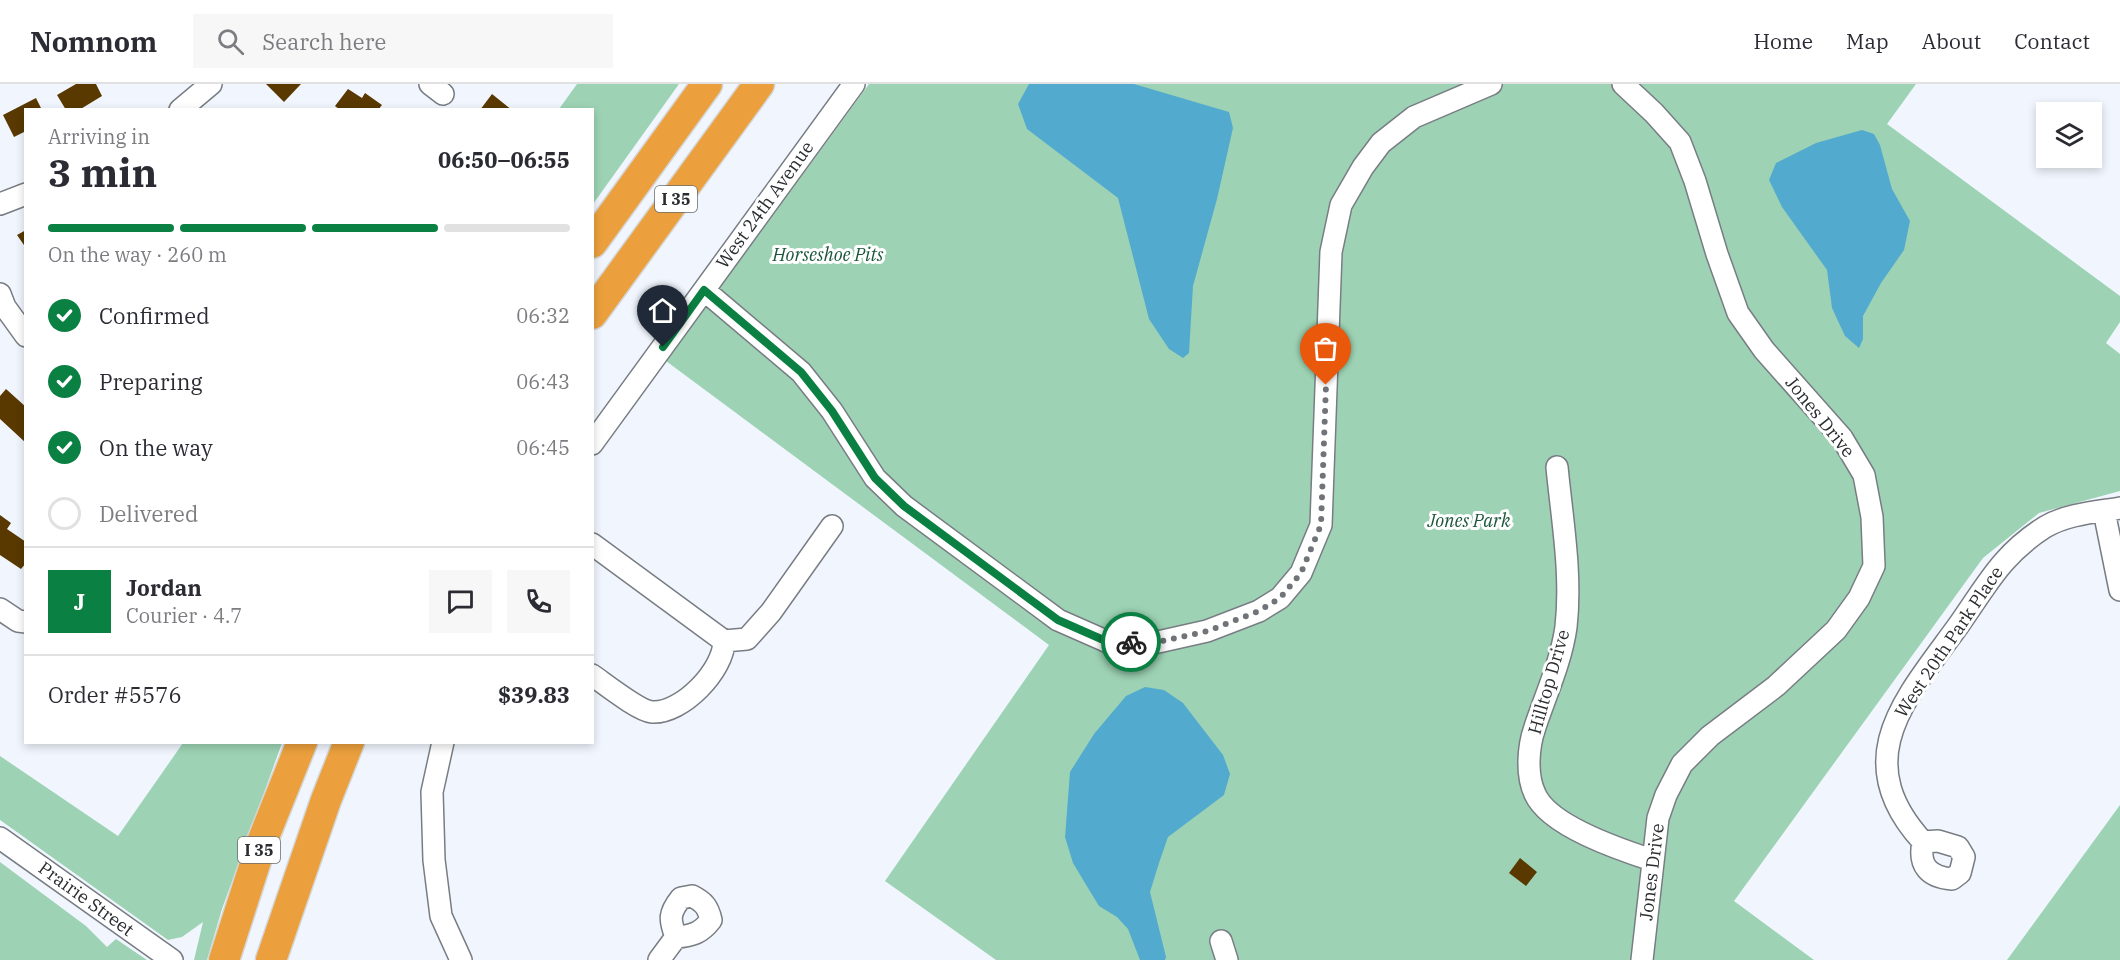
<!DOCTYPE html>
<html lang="en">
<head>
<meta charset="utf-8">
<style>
	:root { --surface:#fff; --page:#f7f7f7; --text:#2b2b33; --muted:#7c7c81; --line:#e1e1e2; --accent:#0b8043 }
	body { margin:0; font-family:"IBM Plex Serif",serif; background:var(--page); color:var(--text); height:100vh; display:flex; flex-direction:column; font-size:22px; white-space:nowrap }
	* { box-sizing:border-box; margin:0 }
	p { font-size:20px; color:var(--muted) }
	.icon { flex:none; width:33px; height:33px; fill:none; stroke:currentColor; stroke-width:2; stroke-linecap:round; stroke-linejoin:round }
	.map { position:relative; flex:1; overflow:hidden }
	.side { position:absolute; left:24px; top:24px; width:570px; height:636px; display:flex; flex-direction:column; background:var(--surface); border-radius:0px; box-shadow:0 3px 9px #0003 }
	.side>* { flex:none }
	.fabs { position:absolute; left:2036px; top:18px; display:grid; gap:12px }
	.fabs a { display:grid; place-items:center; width:66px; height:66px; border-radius:0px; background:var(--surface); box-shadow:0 3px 9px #0003; font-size:30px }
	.pin { position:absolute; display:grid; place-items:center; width:51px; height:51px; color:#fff; margin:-62px -26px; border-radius:50% 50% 50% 0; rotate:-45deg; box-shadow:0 0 6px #0007 }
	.pin .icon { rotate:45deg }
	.courier { position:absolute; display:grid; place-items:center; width:60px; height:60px; margin:-30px; border:4px solid #0b8043; border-radius:50%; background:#fff; color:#222; box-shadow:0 2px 8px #0007 }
	.headline em { font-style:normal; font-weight:700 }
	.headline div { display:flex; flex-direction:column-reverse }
	.headline { display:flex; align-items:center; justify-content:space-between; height:102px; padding:0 24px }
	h1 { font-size:39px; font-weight:700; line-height:45px }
	.bar { display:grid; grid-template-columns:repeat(4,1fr); gap:9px 6px; align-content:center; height:72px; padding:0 24px }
	.bar i { height:8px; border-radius:4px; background:var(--line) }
	.bar .current { background:var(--accent) }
	.bar p { grid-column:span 4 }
	.line { display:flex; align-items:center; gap:15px; padding:0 24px; border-top:2px solid var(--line) }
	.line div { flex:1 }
	.round { display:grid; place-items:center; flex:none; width:63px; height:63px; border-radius:0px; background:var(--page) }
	ol { padding:0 24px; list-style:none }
	li { display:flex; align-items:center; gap:18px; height:66px }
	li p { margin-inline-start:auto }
	li .icon { padding:6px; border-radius:50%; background:var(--accent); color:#fff; stroke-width:4 }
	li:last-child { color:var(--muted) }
	li i { width:33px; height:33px; border:3px solid var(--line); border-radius:50% }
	header { display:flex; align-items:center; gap:36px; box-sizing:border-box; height:84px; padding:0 30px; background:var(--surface); border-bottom:2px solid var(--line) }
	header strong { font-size:28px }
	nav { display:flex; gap:33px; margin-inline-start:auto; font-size:21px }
	.search { width:420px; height:54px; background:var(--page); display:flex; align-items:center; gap:15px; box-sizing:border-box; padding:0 21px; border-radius:0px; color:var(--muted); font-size:22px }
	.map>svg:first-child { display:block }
	.green { fill:#9dd3b4 }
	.water { fill:#53aacf }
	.building { fill:#593900 }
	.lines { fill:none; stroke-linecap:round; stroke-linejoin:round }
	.minor-casing { stroke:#787d84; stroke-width:24 }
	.highway-casing { stroke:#d4d5d5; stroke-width:33 }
	.minor { stroke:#fff; stroke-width:21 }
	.highway { stroke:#eba03d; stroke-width:30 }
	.done { stroke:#707377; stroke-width:6; stroke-dasharray:0 10.8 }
	.route { stroke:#0b8043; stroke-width:8 }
	.labels { text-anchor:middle; stroke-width:6; stroke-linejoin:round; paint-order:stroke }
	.shield { fill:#fff; stroke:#6a6b6d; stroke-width:1.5 }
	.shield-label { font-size:16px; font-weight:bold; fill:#2a2c2f }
	.street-label { font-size:18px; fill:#2a2c2f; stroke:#fff }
	.park-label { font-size:18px; font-style:italic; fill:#1b5639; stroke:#fff }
</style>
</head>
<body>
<header>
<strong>Nomnom</strong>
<div class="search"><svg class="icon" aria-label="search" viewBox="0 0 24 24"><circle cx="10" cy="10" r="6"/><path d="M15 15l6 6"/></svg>Search here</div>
<nav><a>Home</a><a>Map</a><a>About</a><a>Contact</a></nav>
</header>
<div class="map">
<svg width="2120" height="876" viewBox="0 0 2120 876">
	<rect width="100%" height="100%" fill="#f1f6fe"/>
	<path class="green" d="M577,0H679L593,120L592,26L559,25Z
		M869,0H1916L1887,40L2120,212V238L2106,259L2120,270V407L2039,429L1983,474L1734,817L1814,876H996L885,797L1049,561L666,277Z
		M183,659H282L222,825L207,876H194L203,838L182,853L168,856L0,736V672L118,752Z
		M2120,721V876H2007Z
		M0,778L86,842L107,863L116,855L147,876H0Z"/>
	<path class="water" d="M1029,0H1134L1229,28L1233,44L1217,115L1193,202L1189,269L1183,274L1169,265L1149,235L1118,114L1027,45L1018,20Z
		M1862,46L1874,50L1880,61L1892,105L1910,137L1904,166L1881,199L1863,232V255L1859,264L1845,252L1832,224L1827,186L1782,123L1769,96L1776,79L1816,59Z
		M1145,603L1164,606L1183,619L1223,671L1230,690L1224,711L1168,753L1159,779L1150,808L1166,873L1165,876H1140L1128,845L1117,833L1099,822L1088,804L1073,779L1065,753L1070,688L1094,650L1126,612Z"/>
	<path class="building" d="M76,0H96L102,12L79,26H66L57,11Z
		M266,0H301L284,18Z
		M348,5L362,14L365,9L382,21L378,26H340L335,22Z
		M492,10L512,26H480Z
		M36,14L42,26H26V47L14,53L3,31Z
		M26,146V164L17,151Z
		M6,305L26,323V359L0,335V312Z
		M0,431L11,439L7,445L26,458V479L21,485L0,471Z
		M1520,774L1537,788L1526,802L1509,789Z"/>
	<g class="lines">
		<g class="minor-casing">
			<path id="minor" d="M430,0L443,10
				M1623,0L1654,29L1680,58L1695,97L1717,170L1738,229L1764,266L1842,354L1864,391L1872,433L1874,482L1859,514L1836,546L1776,602L1710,652L1682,680L1666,711L1658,734L1642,876
				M180,26L211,0
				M0,120L26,110
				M704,206L801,288L832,327L875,394L904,422L1058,536L1108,558H1158L1207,547L1259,527L1280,514L1301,489L1321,441L1331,168L1341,121L1363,83L1381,59L1414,33L1491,0
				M0,210L5,223L26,252
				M592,360L854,0
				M1557,383C1562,435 1572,490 1566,543C1561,578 1546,610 1535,643C1528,663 1526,691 1535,710C1549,742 1621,766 1652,776
				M2104,427L2120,506
				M592,460L724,557L747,555L771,528L832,442
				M0,525L18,537L26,538
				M592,591C605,600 639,627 652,628C682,630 724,586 724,557
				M443,658L432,708L434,776L441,832L461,876
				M0,754L172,876
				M1938,757L1958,763L1964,773L1960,789L1952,795C1929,793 1918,782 1923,758Z
				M1923,758C1847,675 1906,614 1958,542C1987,501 2001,471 2045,443C2067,430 2096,428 2120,424
				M692,812C704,818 708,823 711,836C701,849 692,852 676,853C669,835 669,829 681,814Z
				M1221,857L1227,876
				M659,876L676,853"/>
		</g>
		<g class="highway-casing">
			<path id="highway" d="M592,159L707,0
				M592,230L759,0
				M224,876L262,758L302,658
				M271,876L326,716L349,658"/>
		</g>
		<use href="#minor" class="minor"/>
		<use href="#highway" class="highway"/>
	</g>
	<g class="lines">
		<path class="done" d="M1131,558H1158L1208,547L1259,527L1280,514L1301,489L1321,441L1326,301"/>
		<path class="route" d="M663,263L704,206L801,288L832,327L875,394L904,422L1058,536L1108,558H1131"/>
	</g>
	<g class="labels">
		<g class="shield">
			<rect x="655" y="102" width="42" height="26" rx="4.5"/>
			<rect x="238" y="753" width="42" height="26" rx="4.5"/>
		</g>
		<g class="shield-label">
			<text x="676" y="121">I 35</text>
			<text x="259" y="772">I 35</text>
		</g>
		<g class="street-label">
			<text transform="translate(765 121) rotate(-54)" y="6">West 24th Avenue</text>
			<text transform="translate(1820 333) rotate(51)" y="6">Jones Drive</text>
			<text transform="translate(1949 558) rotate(-56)" y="6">West 20th Park Place</text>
			<text transform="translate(1549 598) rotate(-74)" y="6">Hilltop Drive</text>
			<text transform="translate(1652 788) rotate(-83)" y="6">Jones Drive</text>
			<text transform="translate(86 815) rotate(36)" y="6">Prairie Street</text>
		</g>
		<g class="park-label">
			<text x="828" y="177">Horseshoe Pits</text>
			<text x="1469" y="443">Jones Park</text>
		</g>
	</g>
</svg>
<div class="fabs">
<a><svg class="icon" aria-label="layers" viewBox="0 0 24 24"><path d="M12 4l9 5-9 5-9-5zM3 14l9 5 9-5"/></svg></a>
</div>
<div class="pin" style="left:1326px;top:301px;background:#ea580c"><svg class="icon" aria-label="bag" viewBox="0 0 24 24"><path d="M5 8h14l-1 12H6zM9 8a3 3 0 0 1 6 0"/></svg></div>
<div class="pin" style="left:663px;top:263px;background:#1f2937"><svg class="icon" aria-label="home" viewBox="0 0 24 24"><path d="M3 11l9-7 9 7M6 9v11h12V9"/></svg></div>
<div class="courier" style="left:1131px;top:558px"><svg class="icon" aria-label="bike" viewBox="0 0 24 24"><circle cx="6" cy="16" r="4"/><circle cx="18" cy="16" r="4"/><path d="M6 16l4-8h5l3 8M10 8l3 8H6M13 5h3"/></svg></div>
<section class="side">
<div class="headline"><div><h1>3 min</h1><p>Arriving in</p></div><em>06:50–06:55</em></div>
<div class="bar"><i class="current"></i><i class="current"></i><i class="current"></i><i></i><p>On the way · 260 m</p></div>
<ol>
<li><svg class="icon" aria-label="check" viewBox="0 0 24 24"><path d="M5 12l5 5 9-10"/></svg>Confirmed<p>06:32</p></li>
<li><svg class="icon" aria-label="check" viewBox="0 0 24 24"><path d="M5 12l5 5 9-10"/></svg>Preparing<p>06:43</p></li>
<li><svg class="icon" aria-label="check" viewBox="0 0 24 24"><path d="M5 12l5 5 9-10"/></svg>On the way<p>06:45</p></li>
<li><i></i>Delivered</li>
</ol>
<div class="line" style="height:108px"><b class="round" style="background:var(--accent);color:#fff">J</b><div><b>Jordan</b><p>Courier · 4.7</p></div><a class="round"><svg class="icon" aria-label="chat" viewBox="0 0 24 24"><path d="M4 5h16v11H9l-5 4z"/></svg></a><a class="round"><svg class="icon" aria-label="phone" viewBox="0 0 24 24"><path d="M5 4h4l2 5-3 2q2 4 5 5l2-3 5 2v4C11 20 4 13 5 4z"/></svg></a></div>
<div class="line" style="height:78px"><div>Order #5576</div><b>$39.83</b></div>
</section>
</div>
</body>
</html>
